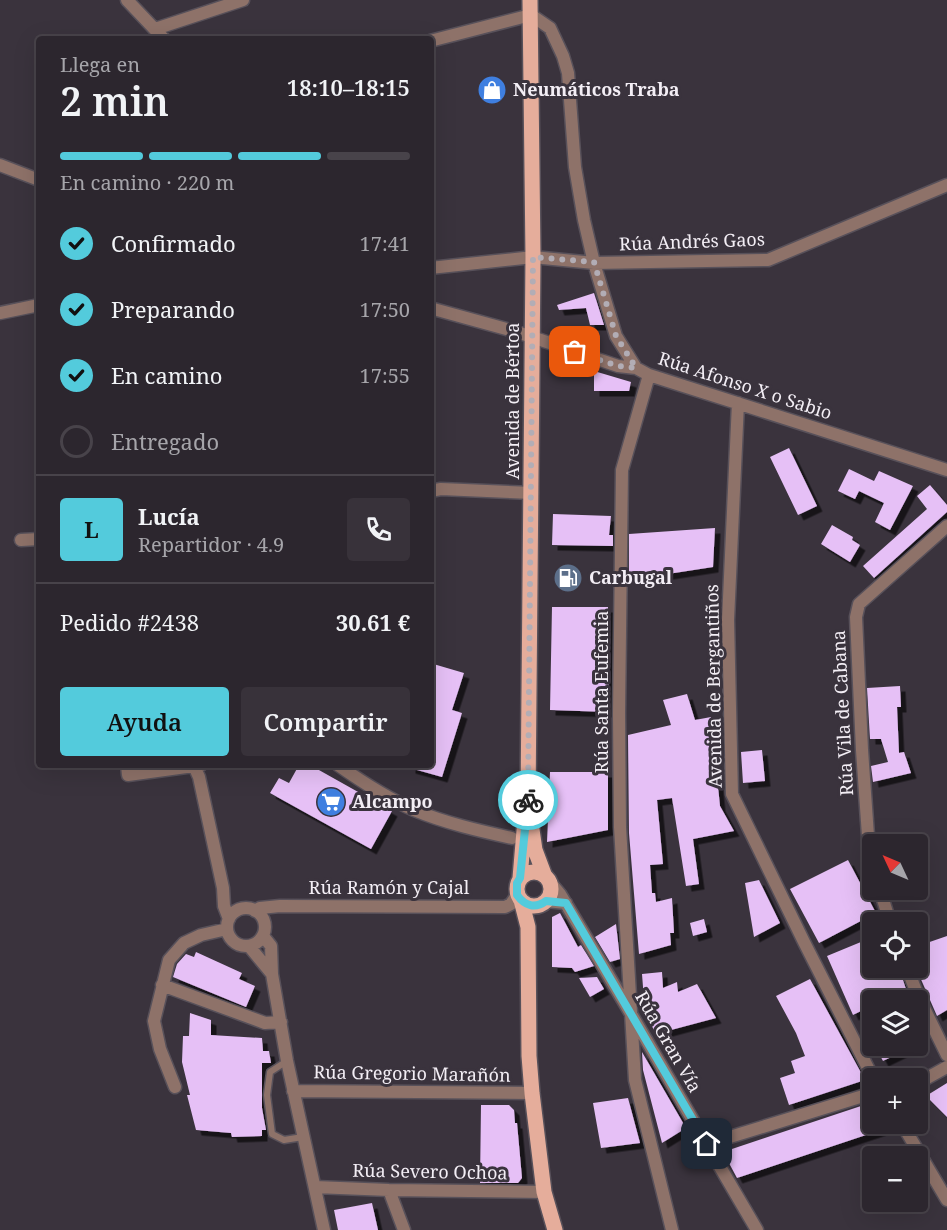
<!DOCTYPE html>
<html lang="es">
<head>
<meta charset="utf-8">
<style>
	:root { --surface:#2c262e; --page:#38323a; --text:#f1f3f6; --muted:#a6a5aa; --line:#48434a; --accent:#53cbdc }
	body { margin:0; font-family:"Noto Serif",serif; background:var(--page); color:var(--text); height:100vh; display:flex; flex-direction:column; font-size:22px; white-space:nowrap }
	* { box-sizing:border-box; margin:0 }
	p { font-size:20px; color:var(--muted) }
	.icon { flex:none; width:33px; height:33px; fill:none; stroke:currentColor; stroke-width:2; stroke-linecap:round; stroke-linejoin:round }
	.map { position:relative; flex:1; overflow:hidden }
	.details { position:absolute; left:36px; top:36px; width:398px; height:732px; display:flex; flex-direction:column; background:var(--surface); border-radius:6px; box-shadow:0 6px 24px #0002,0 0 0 2px var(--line) }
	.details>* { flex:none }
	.needle { width:39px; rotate:314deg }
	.buttons { position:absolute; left:862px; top:834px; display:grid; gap:12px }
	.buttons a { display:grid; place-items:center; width:66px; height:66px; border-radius:6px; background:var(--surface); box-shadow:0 6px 24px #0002,0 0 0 2px var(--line); font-size:30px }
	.pin { position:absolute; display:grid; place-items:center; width:51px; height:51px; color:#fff; margin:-26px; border-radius:12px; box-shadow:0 3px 9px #0006 }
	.courier { position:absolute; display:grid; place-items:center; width:60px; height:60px; margin:-30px; border:4px solid #53cbdc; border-radius:50%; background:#fff; color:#222; box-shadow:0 2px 8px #0007 }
	.overview em { font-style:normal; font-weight:600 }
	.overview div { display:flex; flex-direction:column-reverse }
	.overview { display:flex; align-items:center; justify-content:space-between; height:102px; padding:0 24px }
	h1 { font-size:39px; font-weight:600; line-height:45px }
	.bar { display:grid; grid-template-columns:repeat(4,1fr); gap:9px 6px; align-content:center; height:72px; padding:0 24px }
	.bar i { height:8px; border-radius:4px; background:var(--line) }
	.bar .current { background:var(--accent) }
	.bar p { grid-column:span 4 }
	.line { display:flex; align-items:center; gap:15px; padding:0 24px; border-top:2px solid var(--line) }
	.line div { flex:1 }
	.round { display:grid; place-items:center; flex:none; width:63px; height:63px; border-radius:6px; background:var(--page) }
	ol { padding:0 24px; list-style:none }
	li { display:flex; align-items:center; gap:18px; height:66px }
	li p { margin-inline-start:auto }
	li .icon { padding:6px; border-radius:50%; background:var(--accent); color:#111; stroke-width:4 }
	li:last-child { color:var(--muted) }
	li i { width:33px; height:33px; border:3px solid var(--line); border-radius:50% }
	.button { display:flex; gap:12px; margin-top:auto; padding:12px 24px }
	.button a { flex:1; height:69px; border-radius:6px; background:var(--accent); color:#111; font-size:24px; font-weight:600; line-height:69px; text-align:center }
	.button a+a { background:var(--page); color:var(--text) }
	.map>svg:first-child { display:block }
	.building { fill:#e6c0f6; filter:url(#shadow) }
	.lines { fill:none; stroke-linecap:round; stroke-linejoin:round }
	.lane-casing { stroke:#58515a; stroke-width:9 }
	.street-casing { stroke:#58515a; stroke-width:15 }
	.primary-casing { stroke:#58515a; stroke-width:18 }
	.lane { stroke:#8e7269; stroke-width:6 }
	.street { stroke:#8e7269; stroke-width:12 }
	.primary { stroke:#e5ad9b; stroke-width:15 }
	.done { stroke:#b2adb5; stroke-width:6; stroke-dasharray:0 10.8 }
	.route { stroke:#53cbdc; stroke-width:8 }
	.labels { text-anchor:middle; stroke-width:6; stroke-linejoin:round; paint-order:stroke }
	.poi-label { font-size:18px; font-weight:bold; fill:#f3eef5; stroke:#3a333d; text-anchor:start }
	.street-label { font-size:18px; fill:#f3eef5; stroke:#3a333d }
</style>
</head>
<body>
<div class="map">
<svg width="947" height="1230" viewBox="0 0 947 1230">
	<defs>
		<filter id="shadow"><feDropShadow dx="5.5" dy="5.5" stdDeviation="0" flood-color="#0009"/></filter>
	</defs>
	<rect width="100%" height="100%" fill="#3a333d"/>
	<path class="building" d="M594,293L604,325H590L586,308L559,310L557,305Z
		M594,371L631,382L629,391H594Z
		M789,448L817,506L798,515L770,457Z
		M849,469L874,481L879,471L913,486L890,530L875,522L884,503L859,491L855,499L838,491Z
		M930,485L947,505V512L874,578L863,566L927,509L917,496Z
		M553,514L611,516L609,535H613V546L552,545Z
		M832,525L853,537L852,540L860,545L850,562L821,544Z
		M715,528L713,567L629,580V534Z
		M552,607H608L609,712L550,710Z
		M430,663L464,673L452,710L462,713L442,777L410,768V765H430Z
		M900,686L901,707H897L899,753L904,752L911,773L873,782L871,766L888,762L881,739H870L867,688Z
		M687,694L695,720L711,717L720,806L734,831L693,839L699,884L686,886L672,798L657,800L663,864L650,865L652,893H655L656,902L672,898L674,933H670L671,945L639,954L629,833L628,735L671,725L663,700Z
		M762,750L765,781L743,783L741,752Z
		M299,765H310L392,811L371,849L270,793L279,778L289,783Z
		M550,772H608V830L547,842Z
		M848,860L876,913L819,943L790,889Z
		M759,880L780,923L754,937L745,883Z
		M560,913L578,947L581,945L594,966L575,972L572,968L552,967V917Z
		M704,919L707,932L693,936L690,923Z
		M616,924L620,959L610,962L595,937Z
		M947,936V1010L937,1016L916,968H918V946Z
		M873,937V968H899L906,989L883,1000H873V1005L853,1015L827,956Z
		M196,952L242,973L239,979L255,986L246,1007L173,977L177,964L186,954L194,957Z
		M662,972L663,988L677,982L678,992L697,984L716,1018L656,1034L641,1005H644V1000L642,974Z
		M597,977L604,989L590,997L579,978Z
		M810,979L865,1080L789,1105L780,1078L795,1073L791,1061L805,1056L796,1033L776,996Z
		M190,1013L211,1020V1035L262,1038L263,1051H269L271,1063H262V1108L266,1130H262V1136L232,1137L231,1133L196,1130L187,1095H190L182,1062L183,1036H189Z
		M875,1046H914L883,1061Z
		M642,1052L686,1128L662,1143L643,1070Z
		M947,1083V1117L926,1096Z
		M628,1098L640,1143L601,1148L593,1103Z
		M873,1102V1124H893V1126L737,1178L723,1152Z
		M481,1105H509L514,1110L515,1123H517L522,1178L518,1183H480Z
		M372,1203L378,1230H338L334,1210Z"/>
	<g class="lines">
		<g class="lane-casing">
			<path id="lane" d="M287,1061L270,1072L267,1095L272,1134L284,1140L303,1137"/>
		</g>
		<g class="street-casing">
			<path id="street" d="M127,0L164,39
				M155,29L243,0
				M430,41L531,15L550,28L563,56L568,73L575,167L584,220L594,263L616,336L636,368
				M0,165L39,180
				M430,268L533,257L594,263L768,260L947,185
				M430,308L517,332L618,366L636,368L649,375L947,470
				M0,313L39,305
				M649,375L622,470L619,714L620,827L635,1080L672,1230
				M738,403L728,620L732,794L804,942L869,1070L876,1078
				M430,491L441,489L532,493
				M21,540L39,539
				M127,765L128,775L201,765
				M338,765C362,782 387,798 414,810C445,823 480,831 512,838
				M194,766L199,777L223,888L224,906L229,919
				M873,865L869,850L862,750L856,617L859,604L947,526
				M550,882L560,894C627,1005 691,1118 757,1230
				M880,890L890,922
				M546,901L566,903
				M227 927a19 19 0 1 1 38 0a19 19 0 1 1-38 0Z
				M255,911L260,908L280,906L505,907L511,904L517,895
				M263,936L271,946L272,974L287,1061L324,1230
				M249,946L272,974
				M907,968L918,996L947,1055
				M162,985L265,1023L281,1022
				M918,1083L947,1067
				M175,1087L160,1049L154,1021L169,960L184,943L201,935L227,929
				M293,1091L532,1093
				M902,1124L947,1200
				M707,1144L873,1093
				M315,1187L389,1190L544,1192
				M389,1190L404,1230"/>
		</g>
		<g class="primary-casing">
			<path id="primary" d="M530,0L533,257L528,802L535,850L544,874
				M517 889a17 17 0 1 1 34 0a17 17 0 1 1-34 0Z
				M520,878L525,819
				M521,900L528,927L529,1056L532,1093L544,1192L555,1230"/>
		</g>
		<use href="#lane" class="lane"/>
		<use href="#street" class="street"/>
		<use href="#primary" class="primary"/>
	</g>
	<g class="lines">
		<path class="done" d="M528,800L533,257L594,262L616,336L636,368L618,366L575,352"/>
		<path class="route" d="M528,800L520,878L517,883V895C525,906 535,909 546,901L566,903L707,1144"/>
	</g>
	<defs>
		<g id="shop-disc" transform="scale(1.5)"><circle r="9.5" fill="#3f7fe0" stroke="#3a333d"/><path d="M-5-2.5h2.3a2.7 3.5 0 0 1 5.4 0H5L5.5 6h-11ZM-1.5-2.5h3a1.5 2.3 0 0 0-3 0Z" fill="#fff"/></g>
		<g id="fuel-disc" transform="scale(1.5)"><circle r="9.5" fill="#5c6f8a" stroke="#3a333d"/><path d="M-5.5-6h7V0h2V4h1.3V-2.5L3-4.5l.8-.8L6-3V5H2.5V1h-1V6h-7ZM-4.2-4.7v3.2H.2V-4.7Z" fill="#fff"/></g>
		<g id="supermarket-disc" transform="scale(1.5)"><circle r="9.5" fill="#3f7fe0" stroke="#3a333d"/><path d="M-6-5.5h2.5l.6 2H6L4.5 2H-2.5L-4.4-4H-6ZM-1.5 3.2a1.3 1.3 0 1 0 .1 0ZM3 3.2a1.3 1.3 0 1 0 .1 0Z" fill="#fff"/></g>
	</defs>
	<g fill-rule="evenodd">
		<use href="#shop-disc" x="492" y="90"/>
		<use href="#fuel-disc" x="568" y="578"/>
		<use href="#supermarket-disc" x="331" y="802"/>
	</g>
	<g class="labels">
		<g class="poi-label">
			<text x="513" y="96">Neumáticos Traba</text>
			<text x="589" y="584">Carbugal</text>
			<text x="352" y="808">Alcampo</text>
		</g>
		<g class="street-label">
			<text transform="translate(692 242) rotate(-2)" y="6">Rúa Andrés Gaos</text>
			<text transform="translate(745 386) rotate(18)" y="6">Rúa Afonso X o Sabio</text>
			<text transform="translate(513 401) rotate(-90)" y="6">Avenida de Bértoa</text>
			<text transform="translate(714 686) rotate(-91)" y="6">Avenida de Bergantiños</text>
			<text transform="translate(602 692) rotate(-90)" y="6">Rúa Santa Eufemia</text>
			<text transform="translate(843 713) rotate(-93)" y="6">Rúa Vila de Cabana</text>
			<text x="389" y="894">Rúa Ramón y Cajal</text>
			<text transform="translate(668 1042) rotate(60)" y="6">Rúa Gran Vía</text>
			<text transform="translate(412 1074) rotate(1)" y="6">Rúa Gregorio Marañón</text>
			<text transform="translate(430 1172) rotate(1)" y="6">Rúa Severo Ochoa</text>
		</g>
	</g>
</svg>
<div class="buttons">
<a><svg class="needle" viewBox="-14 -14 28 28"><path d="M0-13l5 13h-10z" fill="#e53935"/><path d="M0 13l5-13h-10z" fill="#a6a5aa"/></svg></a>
<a><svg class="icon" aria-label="locate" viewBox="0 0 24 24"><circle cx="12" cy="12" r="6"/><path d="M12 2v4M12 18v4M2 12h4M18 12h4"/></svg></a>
<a><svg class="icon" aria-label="layers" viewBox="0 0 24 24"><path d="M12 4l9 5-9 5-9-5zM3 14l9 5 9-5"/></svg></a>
<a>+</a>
<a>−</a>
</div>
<div class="pin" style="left:575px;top:352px;background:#ea580c"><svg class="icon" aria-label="bag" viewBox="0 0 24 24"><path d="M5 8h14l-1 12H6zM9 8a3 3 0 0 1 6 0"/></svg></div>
<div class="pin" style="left:707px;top:1144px;background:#1f2937"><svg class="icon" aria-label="home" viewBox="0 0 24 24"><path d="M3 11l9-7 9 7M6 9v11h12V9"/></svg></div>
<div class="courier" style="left:528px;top:800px"><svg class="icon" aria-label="bike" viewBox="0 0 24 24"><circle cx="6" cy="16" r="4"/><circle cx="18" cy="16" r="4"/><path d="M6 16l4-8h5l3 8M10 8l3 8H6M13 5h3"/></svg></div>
<section class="details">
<div class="overview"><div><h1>2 min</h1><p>Llega en</p></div><em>18:10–18:15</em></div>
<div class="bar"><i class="current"></i><i class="current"></i><i class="current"></i><i></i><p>En camino · 220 m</p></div>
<ol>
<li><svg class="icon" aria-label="check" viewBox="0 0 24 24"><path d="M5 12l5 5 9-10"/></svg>Confirmado<p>17:41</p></li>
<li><svg class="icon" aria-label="check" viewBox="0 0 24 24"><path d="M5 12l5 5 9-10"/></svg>Preparando<p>17:50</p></li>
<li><svg class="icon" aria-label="check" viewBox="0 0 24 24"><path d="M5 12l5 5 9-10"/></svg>En camino<p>17:55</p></li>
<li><i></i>Entregado</li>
</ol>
<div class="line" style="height:108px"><b class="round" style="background:var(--accent);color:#111">L</b><div><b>Lucía</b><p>Repartidor · 4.9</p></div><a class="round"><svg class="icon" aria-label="phone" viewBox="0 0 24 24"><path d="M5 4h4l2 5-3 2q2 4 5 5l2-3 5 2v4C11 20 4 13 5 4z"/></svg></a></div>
<div class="line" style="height:78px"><div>Pedido #2438</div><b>30.61 €</b></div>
<div class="button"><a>Ayuda</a><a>Compartir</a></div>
</section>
</div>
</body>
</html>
